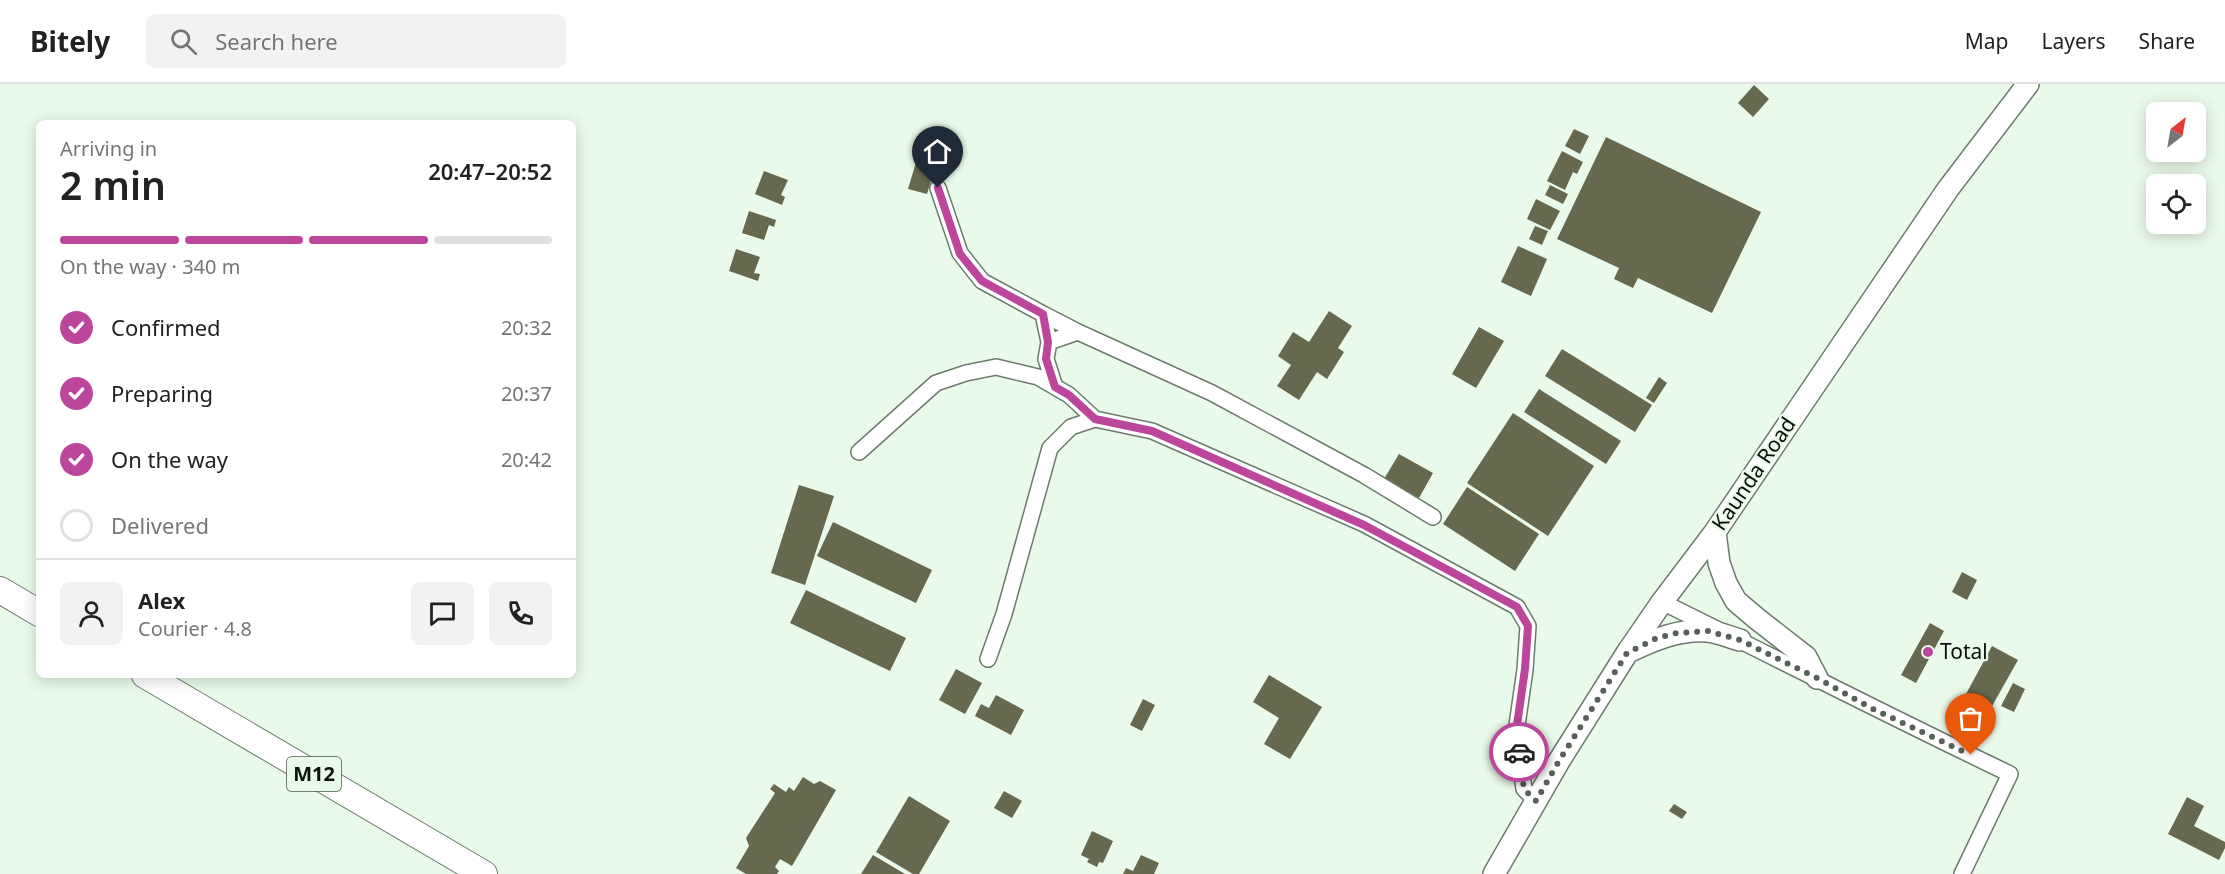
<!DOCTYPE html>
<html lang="en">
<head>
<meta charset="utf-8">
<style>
	:root { --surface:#fff; --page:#f2f2f2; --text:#222; --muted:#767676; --line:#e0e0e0; --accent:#bd469d }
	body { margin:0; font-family:"Noto Sans",sans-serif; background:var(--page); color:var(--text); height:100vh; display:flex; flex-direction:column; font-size:22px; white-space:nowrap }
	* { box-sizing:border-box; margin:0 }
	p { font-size:20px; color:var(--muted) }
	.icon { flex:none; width:33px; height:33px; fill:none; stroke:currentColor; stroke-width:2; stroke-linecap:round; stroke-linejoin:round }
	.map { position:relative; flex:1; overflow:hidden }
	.details { position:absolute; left:36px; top:36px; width:540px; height:558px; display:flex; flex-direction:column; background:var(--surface); border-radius:9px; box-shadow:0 3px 15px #0003 }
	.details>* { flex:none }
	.needle { width:39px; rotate:31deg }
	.fabs { position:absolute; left:2146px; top:18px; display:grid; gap:12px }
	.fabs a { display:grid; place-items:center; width:60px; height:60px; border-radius:9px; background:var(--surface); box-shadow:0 3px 15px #0003; font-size:30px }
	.pin { position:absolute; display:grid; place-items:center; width:51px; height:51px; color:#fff; margin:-62px -26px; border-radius:50% 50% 50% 0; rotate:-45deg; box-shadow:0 0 6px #0007 }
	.pin .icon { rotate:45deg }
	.courier { position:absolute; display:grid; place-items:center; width:60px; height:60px; margin:-30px; border:4px solid #bd469d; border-radius:50%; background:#fff; color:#222; box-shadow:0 2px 8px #0007 }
	.head em { font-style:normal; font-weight:600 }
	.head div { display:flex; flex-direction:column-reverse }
	.head { display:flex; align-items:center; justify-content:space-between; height:102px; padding:0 24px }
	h1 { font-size:39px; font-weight:600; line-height:45px }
	.bar { display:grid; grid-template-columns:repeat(4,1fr); gap:9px 6px; align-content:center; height:72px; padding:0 24px }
	.bar i { height:8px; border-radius:4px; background:var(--line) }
	.bar .current { background:var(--accent) }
	.bar p { grid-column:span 4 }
	.line { display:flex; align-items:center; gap:15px; padding:0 24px; border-top:2px solid var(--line) }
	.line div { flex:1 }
	.round { display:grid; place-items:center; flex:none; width:63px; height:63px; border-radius:9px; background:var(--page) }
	ol { padding:0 24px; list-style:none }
	li { display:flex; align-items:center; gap:18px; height:66px }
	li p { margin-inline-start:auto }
	li .icon { padding:6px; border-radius:50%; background:var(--accent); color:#fff; stroke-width:4 }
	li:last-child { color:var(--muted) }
	li i { width:33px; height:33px; border:3px solid var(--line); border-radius:50% }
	header { display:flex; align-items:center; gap:36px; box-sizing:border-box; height:84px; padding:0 30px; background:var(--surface); border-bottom:2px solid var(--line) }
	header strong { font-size:28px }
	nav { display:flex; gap:33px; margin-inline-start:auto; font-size:21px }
	.search { width:420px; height:54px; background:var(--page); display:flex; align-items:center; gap:15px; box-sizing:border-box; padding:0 21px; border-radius:9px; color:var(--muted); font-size:22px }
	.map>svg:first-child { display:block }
	.building { fill:#66694d }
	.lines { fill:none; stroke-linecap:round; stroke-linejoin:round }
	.minor-casing { stroke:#6d7b6e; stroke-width:18 }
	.secondary-casing { stroke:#6d7b6e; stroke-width:24 }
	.trunk-casing { stroke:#6d7b6e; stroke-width:28 }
	.minor { stroke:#fff; stroke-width:15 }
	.secondary { stroke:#fff; stroke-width:21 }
	.trunk { stroke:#fff; stroke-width:26 }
	.done { stroke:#586158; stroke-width:6; stroke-dasharray:0 10.8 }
	.route { stroke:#bd469d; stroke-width:8 }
	.poi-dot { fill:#bd469d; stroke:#eafaea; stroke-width:2 }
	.labels { text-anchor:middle; stroke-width:4.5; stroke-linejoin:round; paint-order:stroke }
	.shield { fill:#eafaea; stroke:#4d564d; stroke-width:1.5 }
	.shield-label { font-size:20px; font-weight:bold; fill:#0a0f0a }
	.street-label { font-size:21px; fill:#0a0f0a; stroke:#eafaea }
	.poi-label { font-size:21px; fill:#0a0f0a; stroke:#eafaea; text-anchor:start }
</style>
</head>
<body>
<header>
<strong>Bitely</strong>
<div class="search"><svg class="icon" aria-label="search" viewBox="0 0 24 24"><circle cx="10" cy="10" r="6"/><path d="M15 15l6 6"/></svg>Search here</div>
<nav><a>Map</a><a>Layers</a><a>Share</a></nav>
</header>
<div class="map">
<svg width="2225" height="790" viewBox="0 0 2225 790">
	<rect width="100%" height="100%" fill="#eafaea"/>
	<path class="building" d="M1754,1L1769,15L1753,33L1738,19Z
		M1574,45L1589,52L1580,70L1565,62Z
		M1606,53L1761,128L1712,229L1638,194L1633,204L1614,195L1619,184L1557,155Z
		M920,65L939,70L927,110L908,105Z
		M1562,67L1583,78L1577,90L1573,88L1565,106L1547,97Z
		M764,87L788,96L781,111L785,113L782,121L755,110Z
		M1550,101L1568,110L1563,120L1545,111Z
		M1536,115L1560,127L1550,146L1527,135Z
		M749,127L776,136L774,143L769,141L764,156L742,149Z
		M1535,142L1548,147L1542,161L1529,155Z
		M1518,162L1547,175L1531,212L1501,198Z
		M736,165L760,173L754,189L760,190L758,197L729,187Z
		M1329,227L1352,242L1338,264L1344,268L1327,295L1317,288L1299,316L1277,302L1291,281L1278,272L1293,248L1309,258Z
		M1479,243L1504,257L1476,304L1452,290Z
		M1562,265L1652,321L1635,348L1545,292Z
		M1659,293L1667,299L1654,319L1646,314Z
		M1539,305L1621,357L1606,380L1524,328Z
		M1513,329L1594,382L1548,452L1467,399Z
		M1399,370L1433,389L1419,414L1384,395Z
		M799,401L834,412L805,501L771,489Z
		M1467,403L1539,450L1515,487L1443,440Z
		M833,438L932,486L916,519L817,472Z
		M1962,488L1977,496L1967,516L1952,508Z
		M806,506L906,554L890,587L790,539Z
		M1930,539L1944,547L1916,599L1901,591Z
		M1992,562L2018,576L1991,624L1966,610Z
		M956,585L982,599L965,630L939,616Z
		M1269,591L1322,623L1290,675L1264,660L1279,634L1253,618Z
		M2013,599L2025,605L2014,628L2001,622Z
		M996,611L1024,626L1011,651L975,632L981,620L989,624Z
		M1143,615L1155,621L1142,647L1130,641Z
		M803,693L814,700L820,697L836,706L792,782L780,775L775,783L779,787L777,790H746L736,784L749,762L746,754L775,709L770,705L774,700L786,708L789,703L794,707Z
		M1004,707L1022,717L1012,734L994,724Z
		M909,712L950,737L919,790H913L876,768Z
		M2187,713L2204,722L2194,742L2225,758V764L2219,776L2168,750Z
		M1674,720L1687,728L1682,735L1669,727Z
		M1092,747L1113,757L1103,779L1099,778L1097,783L1087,778L1089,775L1081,771Z
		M873,771L905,790H861Z
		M1141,771L1159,779L1154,790H1123L1126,784L1133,787Z"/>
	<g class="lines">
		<g class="minor-casing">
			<path id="minor" d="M938,104L960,169L982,197L1043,230L1049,258L1046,275L1055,303
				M1043,230L1078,248
				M1049,258L1078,248L1212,309L1364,391L1433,433
				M859,368L936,299L966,289L996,283L1038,293L1069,311L1095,335L1152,347L1364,440L1517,523L1528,542L1525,586L1516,648L1524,705L1536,717
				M1662,518C1778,575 1893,634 2010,690L1962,790
				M988,575L1004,530L1050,364L1071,343L1095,335"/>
		</g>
		<g class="secondary-casing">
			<path id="secondary" d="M1715,448L1719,479L1726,499L1736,517L1756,534L1806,573L1817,594
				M1628,568C1653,556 1679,545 1707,547C1718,548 1729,553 1740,556
				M1494,790L1559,677L1627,569L1662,518L1715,448L1948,105L2028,0"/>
		</g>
		<g class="trunk-casing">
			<path id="trunk" d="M0,506L39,529
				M145,591L484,790"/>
		</g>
		<use href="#minor" class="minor"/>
		<use href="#secondary" class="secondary"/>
		<use href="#trunk" class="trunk"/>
	</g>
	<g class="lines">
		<path class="done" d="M1519,668L1524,705L1536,717L1559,677L1627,569L1657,554L1677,549L1708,547L1740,556L1817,594L1873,625L1971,671"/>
		<path class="route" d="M938,104L960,170L982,197L1043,230L1048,258L1046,275L1055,303L1069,311L1095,335L1152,347L1364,441L1517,523L1528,542L1525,585L1516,648L1519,668"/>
	</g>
	<circle class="poi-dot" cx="1928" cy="568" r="6"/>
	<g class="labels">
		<rect class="shield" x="287" y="673" width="54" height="34" rx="4.5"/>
		<g class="shield-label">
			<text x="314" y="697">M12</text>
		</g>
		<g class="street-label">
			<text transform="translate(1754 390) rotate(-56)" y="7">Kaunda Road</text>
		</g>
		<g class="poi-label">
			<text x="1940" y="575">Total</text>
		</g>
	</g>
</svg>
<div class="fabs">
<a><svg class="needle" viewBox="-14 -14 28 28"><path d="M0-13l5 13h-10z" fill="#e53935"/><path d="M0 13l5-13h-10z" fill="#767676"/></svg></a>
<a><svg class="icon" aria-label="locate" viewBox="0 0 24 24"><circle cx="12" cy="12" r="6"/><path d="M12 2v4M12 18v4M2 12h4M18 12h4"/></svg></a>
</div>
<div class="pin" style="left:1971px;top:671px;background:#ea580c"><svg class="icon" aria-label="bag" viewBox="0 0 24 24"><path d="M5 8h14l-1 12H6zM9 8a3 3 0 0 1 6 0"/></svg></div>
<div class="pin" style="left:938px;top:104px;background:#1f2937"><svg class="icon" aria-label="home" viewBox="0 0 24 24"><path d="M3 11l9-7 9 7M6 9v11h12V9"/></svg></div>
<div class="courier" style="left:1519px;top:668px"><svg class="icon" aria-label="car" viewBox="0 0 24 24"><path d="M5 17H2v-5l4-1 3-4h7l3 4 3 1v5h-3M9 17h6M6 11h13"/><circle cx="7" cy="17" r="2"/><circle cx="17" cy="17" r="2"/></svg></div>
<section class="details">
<div class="head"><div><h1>2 min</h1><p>Arriving in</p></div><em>20:47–20:52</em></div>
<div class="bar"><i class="current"></i><i class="current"></i><i class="current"></i><i></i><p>On the way · 340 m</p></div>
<ol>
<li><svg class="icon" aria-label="check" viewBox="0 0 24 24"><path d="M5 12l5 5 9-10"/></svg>Confirmed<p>20:32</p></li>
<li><svg class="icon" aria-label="check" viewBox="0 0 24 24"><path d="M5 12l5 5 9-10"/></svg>Preparing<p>20:37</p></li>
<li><svg class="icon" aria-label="check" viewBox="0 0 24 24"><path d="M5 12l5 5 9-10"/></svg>On the way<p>20:42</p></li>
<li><i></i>Delivered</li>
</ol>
<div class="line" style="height:108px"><a class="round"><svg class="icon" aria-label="person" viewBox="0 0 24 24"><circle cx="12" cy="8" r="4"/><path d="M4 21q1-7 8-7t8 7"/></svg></a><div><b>Alex</b><p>Courier · 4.8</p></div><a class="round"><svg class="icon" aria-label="chat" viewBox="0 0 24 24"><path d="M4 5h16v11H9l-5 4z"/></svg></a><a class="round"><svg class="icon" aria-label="phone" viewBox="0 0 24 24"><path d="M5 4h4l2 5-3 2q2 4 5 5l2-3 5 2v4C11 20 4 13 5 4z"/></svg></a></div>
</section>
</div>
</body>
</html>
